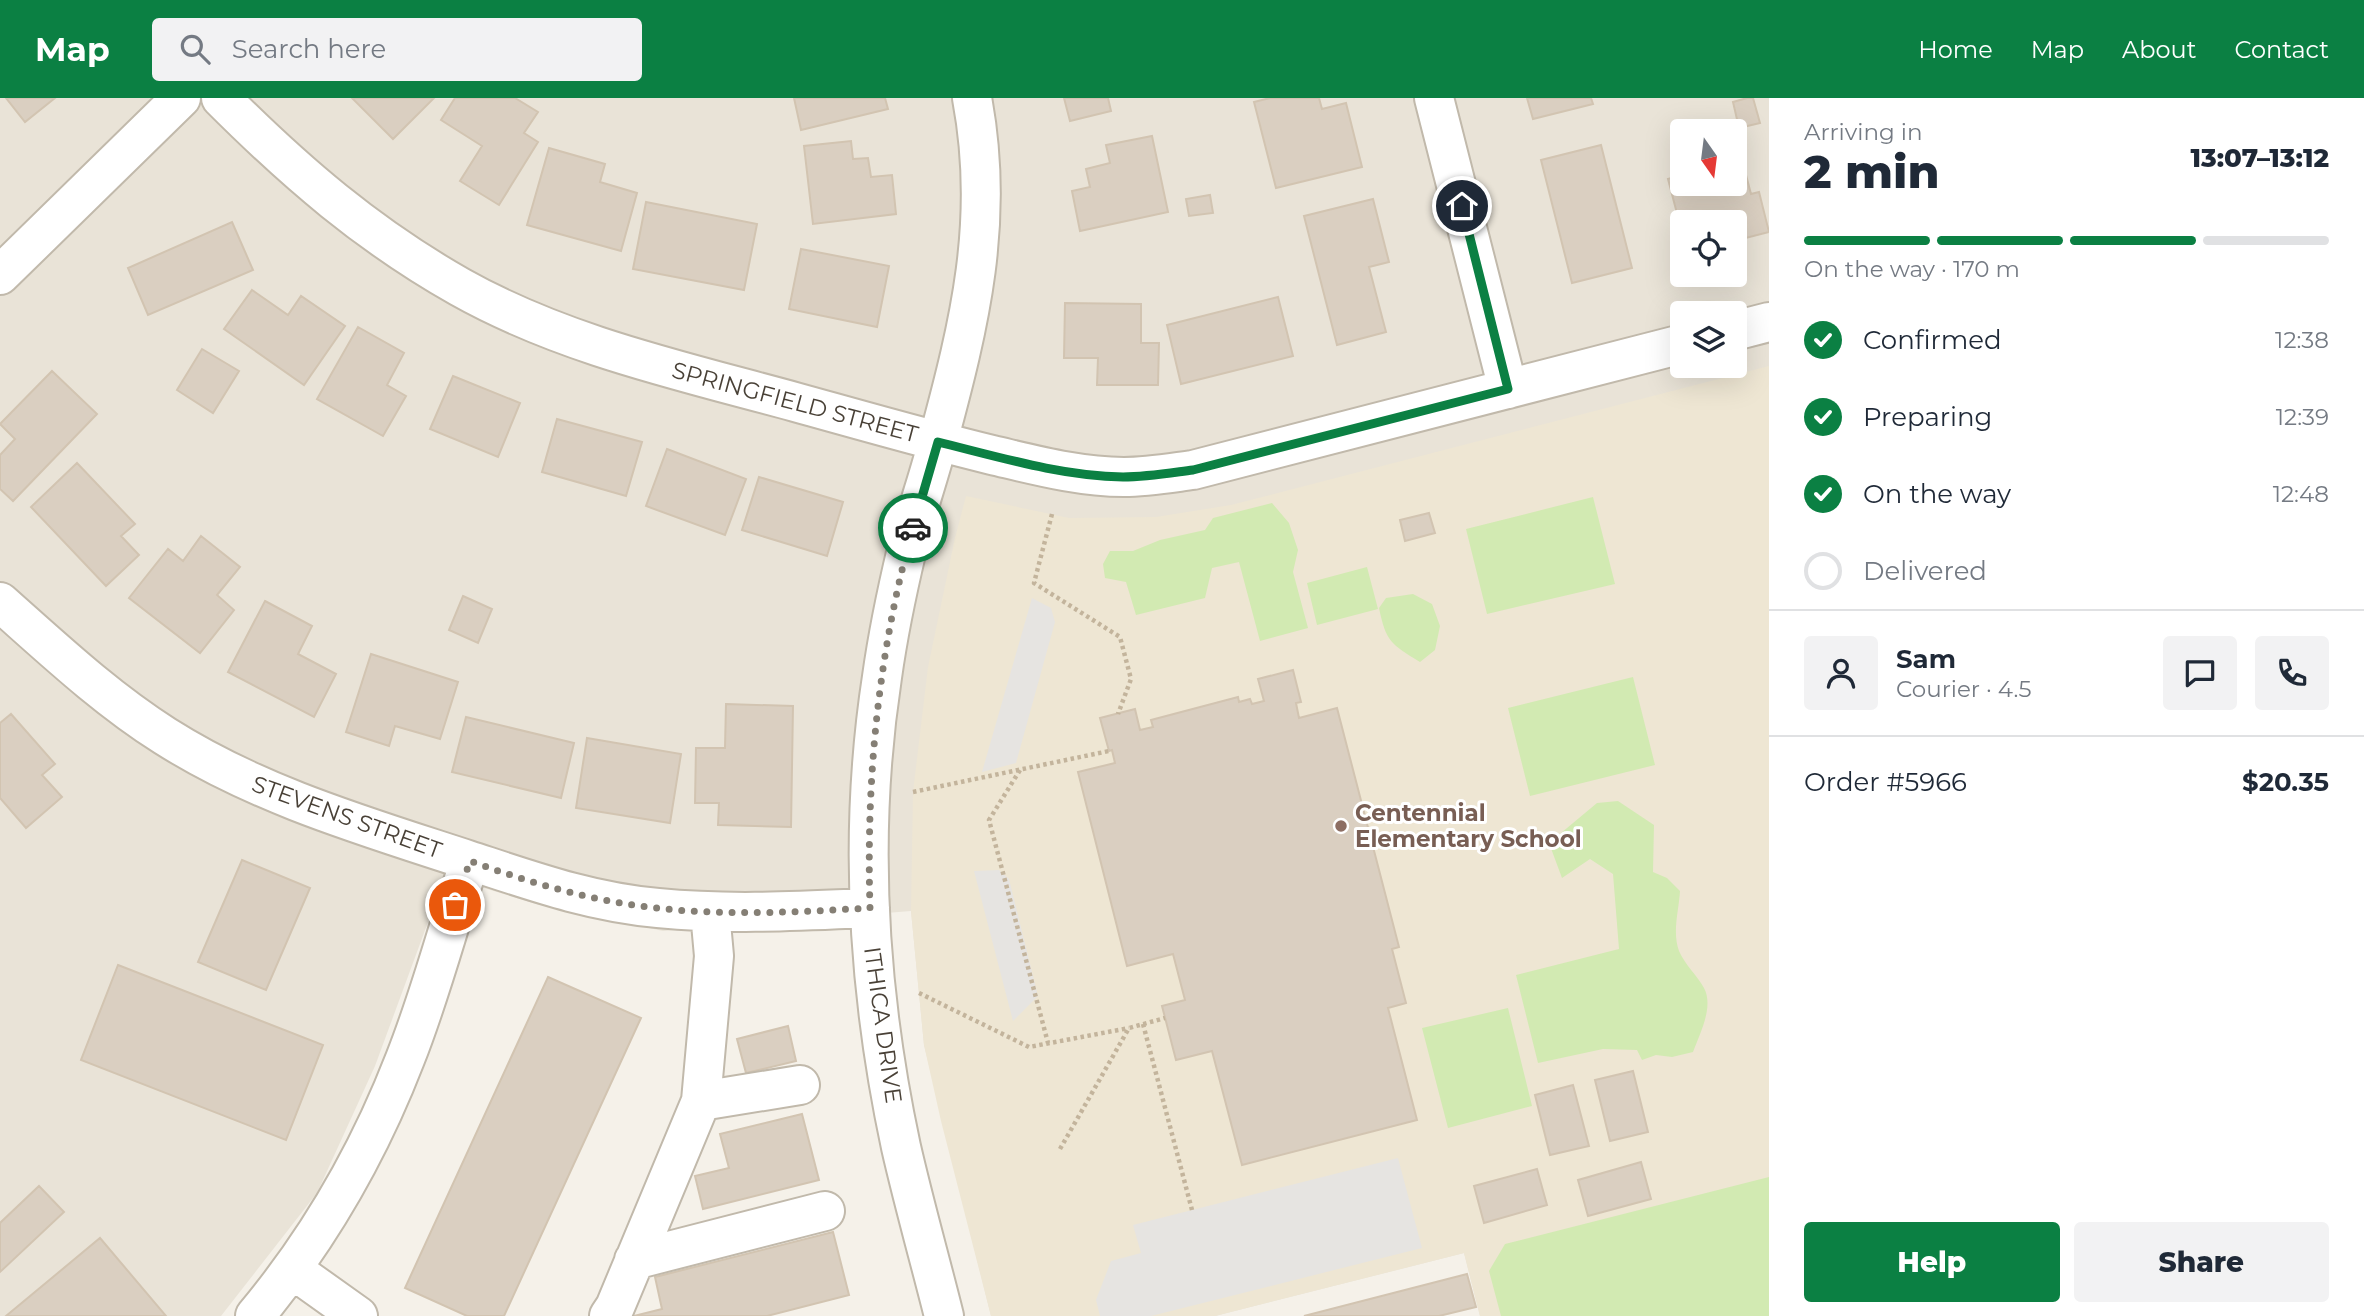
<!DOCTYPE html>
<html lang="en">
<head>
<meta charset="utf-8">
<style>
	:root { --surface:#fff; --page:#f2f2f3; --text:#1f2937; --muted:#747a83; --line:#e0e1e3; --accent:#0b8043 }
	body { margin:0; font-family:Montserrat,sans-serif; background:var(--page); color:var(--text); height:100vh; display:flex; flex-direction:column; font-size:26px; white-space:nowrap }
	* { box-sizing:border-box; margin:0 }
	p { font-size:23px; color:var(--muted) }
	.icon { flex:none; width:38px; height:38px; fill:none; stroke:currentColor; stroke-width:2; stroke-linecap:round; stroke-linejoin:round }
	.map { position:relative; flex:1; overflow:hidden }
	.panel { display:flex; flex-direction:column; background:var(--surface); width:595px }
	.panel>* { flex:none }
	.needle { width:46px; rotate:166deg }
	.buttons { position:absolute; left:1670px; top:21px; display:grid; gap:14px }
	.buttons a { display:grid; place-items:center; width:77px; height:77px; border-radius:7px; background:var(--surface); box-shadow:0 7px 28px #0002; font-size:35px }
	.pin { position:absolute; display:grid; place-items:center; width:60px; height:60px; color:#fff; margin:-30px; border:4px solid #fff; border-radius:50%; box-shadow:0 2px 7px #0007 }
	.courier { position:absolute; display:grid; place-items:center; width:70px; height:70px; margin:-35px; border:5px solid #0b8043; border-radius:50%; background:#fff; color:#222; box-shadow:0 2px 9px #0007 }
	.summary em { font-style:normal; font-weight:800 }
	.summary div { display:flex; flex-direction:column-reverse }
	.summary { display:flex; align-items:center; justify-content:space-between; height:119px; padding:0 35px }
	h1 { font-size:46px; font-weight:800; line-height:52px }
	.bar { display:grid; grid-template-columns:repeat(4,1fr); gap:10px 7px; align-content:center; height:84px; padding:0 35px }
	.bar i { height:9px; border-radius:5px; background:var(--line) }
	.bar .active { background:var(--accent) }
	.bar p { grid-column:span 4 }
	.line { display:flex; align-items:center; gap:18px; padding:0 35px; border-top:2px solid var(--line) }
	.line div { flex:1 }
	.round { display:grid; place-items:center; flex:none; width:74px; height:74px; border-radius:7px; background:var(--page) }
	ol { padding:0 35px; list-style:none }
	li { display:flex; align-items:center; gap:21px; height:77px }
	li p { margin-inline-start:auto }
	li .icon { padding:7px; border-radius:50%; background:var(--accent); color:#fff; stroke-width:4 }
	li:last-child { color:var(--muted) }
	li i { width:38px; height:38px; border:4px solid var(--line); border-radius:50% }
	.primary-button { display:flex; gap:14px; margin-top:auto; padding:14px 35px }
	.primary-button a { flex:1; height:80px; border-radius:7px; background:var(--accent); color:#fff; font-size:28px; font-weight:800; line-height:80px; text-align:center }
	.primary-button a+a { background:var(--page); color:var(--text) }
	header { display:flex; align-items:center; gap:42px; box-sizing:border-box; height:98px; padding:0 35px; background:var(--accent); color:#fff }
	header strong { font-size:33px }
	nav { display:flex; gap:38px; margin-inline-start:auto; font-size:24px }
	.search { width:490px; height:63px; background:var(--page); display:flex; align-items:center; gap:18px; box-sizing:border-box; padding:0 24px; border-radius:7px; color:var(--muted); font-size:26px }
	main { display:flex; flex:1; min-height:0 }
	.map>svg:first-child { display:block }
	.residential { fill:#e9e3d7; fill-rule:evenodd }
	.education { fill:#eee6d3 }
	.green { fill:#d2eab2 }
	.parking { fill:#e6e4e1 }
	.building { fill:#dacfc1; stroke:#d2c4b1; stroke-width:2 }
	.lines { fill:none; stroke-linecap:round; stroke-linejoin:round }
	.minor-casing { stroke:#c1b9ab; stroke-width:42 }
	.path { stroke:#c3b49c; stroke-width:4.5; stroke-dasharray:3.5 3.5; stroke-linecap:butt }
	.minor { stroke:#fff; stroke-width:38 }
	.done { stroke:#857f75; stroke-width:7; stroke-dasharray:0 12.6 }
	.route { stroke:#0b8043; stroke-width:9 }
	.education-dot { fill:#8d6e63; stroke:#fff; stroke-width:2.5 }
	.labels { text-anchor:middle; stroke-width:6; stroke-linejoin:round; paint-order:stroke }
	.street-label { font-size:23px; fill:#494137; stroke:#fff }
	.education-label { font-size:23px; font-weight:bold; fill:#785e54; stroke:#fff; text-anchor:start }
</style>
</head>
<body>
<header>
<strong>Map</strong>
<div class="search"><svg class="icon" aria-label="search" viewBox="0 0 24 24"><circle cx="10" cy="10" r="6"/><path d="M15 15l6 6"/></svg>Search here</div>
<nav><a>Home</a><a>Map</a><a>About</a><a>Contact</a></nav>
</header>
<main>
<div class="map">
<svg width="1769" height="1218" viewBox="0 0 1769 1218">
	<rect width="100%" height="100%" fill="#f5f1e9"/>
	<path class="residential" d="M0,0H1769V1218H1480L1464,1155L1215,1218H991L924,947L911,813L663,833L536,806L445,778L375,968L317,1095L221,1218H0ZM1682,33H1734V86H1682ZM1682,124H1734V177H1682ZM1682,215H1734V268H1682Z"/>
	<path class="education" d="M1769,268V1218H1480L1464,1155L1215,1218H991L941,1023L924,947L911,813L913,694L928,569L955,440L966,398L1069,420L1156,419L1231,407Z"/>
	<path class="green" d="M1593,399L1615,486L1487,516L1466,431Z
		M1272,405L1289,425L1298,452L1293,474L1308,530L1260,543L1239,464L1212,470L1205,500L1136,517L1126,484L1105,480L1103,466L1110,453H1133L1160,442L1205,432L1213,420Z
		M1367,469L1378,511L1317,527L1307,485Z
		M1413,496L1432,506L1440,528L1435,552L1420,564C1391,546 1386,544 1379,510L1386,500Z
		M1633,579L1655,667L1530,698L1508,610Z
		M1618,703L1654,727L1653,774L1667,780L1680,793C1679,812 1672,834 1679,853C1685,867 1697,877 1704,890C1714,909 1700,935 1693,954L1672,959L1656,957L1642,962L1637,952L1603,951L1538,965L1516,877L1619,851L1613,776L1590,761L1562,780L1549,745L1597,705Z
		M1508,910L1532,1008L1448,1030L1422,930Z
		M1769,1079V1218H1501L1489,1173L1505,1146Z"/>
	<path class="parking" d="M1032,500L1051,510L1055,524L1016,665L982,674Z
		M999,772L1009,781L1038,898L1013,923L974,773Z
		M1398,1060L1422,1150L1151,1218H1100L1096,1202L1111,1163L1141,1155L1133,1127Z"/>
	<path class="building" d="M6,0H55L25,24Z
		M352,0H434L393,41Z
		M455,0H515L538,14L524,35L538,44L499,107L460,83L482,48L441,22Z
		M794,0H885L888,11L801,32Z
		M1064,0H1108L1111,13L1070,23Z
		M1270,0H1319L1322,11L1346,5L1362,69L1276,90L1254,4Z
		M1527,0H1591L1593,6L1533,21Z
		M1747,0H1753L1760,25L1739,30L1733,4Z
		M1152,38L1168,114L1080,133L1072,93L1090,89L1086,71L1110,65L1106,47Z
		M851,43L853,61L868,60L871,79L892,77L896,116L813,126L804,48Z
		M1601,47L1632,170L1572,185L1541,62Z
		M549,50L605,66L600,84L637,95L621,153L527,127Z
		M1742,62L1751,96L1759,94L1769,134L1734,143V124H1716L1714,114L1679,123L1668,81L1682,77V86H1734V64Z
		M1210,97L1213,115L1189,118L1186,101Z
		M1373,101L1389,164L1369,169L1386,234L1337,247L1304,118Z
		M646,104L757,126L744,192L633,171Z
		M232,124L253,172L148,217L128,170Z
		M801,151L889,168L877,229L789,211Z
		M252,192L288,217L301,198L345,228L304,287L224,231Z
		M1278,199L1293,258L1181,286L1167,227Z
		M1065,205L1141,206V245H1159L1158,287H1097L1098,260H1064Z
		M358,229L404,255L387,287L406,298L383,338L317,301Z
		M202,251L239,273L213,315L177,292Z
		M52,273L97,316L13,403L0,391V357L15,341L0,326Z
		M453,278L520,305L498,359L430,331Z
		M557,321L642,344L626,398L542,374Z
		M667,351L746,381L725,437L646,408Z
		M77,365L135,426L121,438L139,457L106,488L31,409Z
		M759,379L843,404L827,458L742,432Z
		M1429,415L1435,435L1405,443L1400,422Z
		M201,438L240,469L217,497L234,512L200,555L129,500L168,451L183,463Z
		M463,498L492,511L478,545L449,532Z
		M265,503L312,528L298,556L336,576L314,619L228,574Z
		M371,556L458,584L440,641L395,628L389,648L346,634Z
		M1293,572L1301,604L1296,605L1299,620L1337,610L1399,849L1392,851L1406,905L1388,910L1417,1022L1242,1067L1212,953L1176,962L1162,908L1185,902L1173,856L1127,868L1078,674L1115,665L1112,652L1109,653L1100,620L1135,611L1140,632L1153,629L1151,622L1238,599L1239,604L1250,601L1252,606L1264,603L1258,581Z
		M726,606L793,608L791,729L718,727L719,705H695L696,650H725Z
		M11,616L55,666L42,677L62,699L26,730L0,700V625Z
		M466,619L574,645L561,700L452,674Z
		M587,640L681,656L670,725L576,710Z
		M242,762L310,790L266,892L198,864Z
		M118,867L323,947L286,1042L81,962Z
		M548,879L641,920L504,1218H467L405,1190Z
		M788,928L796,963L746,975L737,941Z
		M1633,973L1648,1034L1610,1043L1595,982Z
		M1573,987L1589,1048L1550,1057L1535,997Z
		M802,1016L819,1082L703,1111L695,1078L729,1070L720,1036Z
		M1641,1064L1651,1101L1588,1118L1578,1082Z
		M1537,1071L1547,1107L1484,1125L1474,1088Z
		M39,1088L64,1114L0,1174V1125Z
		M833,1134L849,1197L767,1218H634L662,1211L655,1179Z
		M100,1140L166,1218H6Z
		M1467,1176L1476,1209L1439,1218H1304Z"/>
	<g class="lines">
		<g class="minor-casing">
			<path id="minor" d="M221,0C296,75 368,137 460,189C563,247 682,273 795,304C860,322 926,341 992,357C1035,367 1079,379 1124,379C1147,379 1170,375 1193,372L1682,246
				M1434,0L1508,291
				M0,177L181,0
				M1734,233L1769,224
				M0,504C53,551 105,600 165,638C258,697 364,728 468,762C532,783 590,804 658,810C729,817 799,813 870,810
				M701,1003L800,987
				M634,1162L825,1113
				M292,1171L358,1218
				M255,1218C319,1141 369,1054 405,961C431,896 448,828 470,763
				M609,1218L615,1209L701,1003L714,858L710,814
				M944,1218C930,1162 914,1106 901,1049C868,895 858,735 882,579C888,536 897,493 907,451C916,414 929,379 938,343C970,225 995,122 972,0"/>
		</g>
		<path class="path" d="M1052,416L1034,485L1120,539L1131,581L1118,616
			M1020,672L989,722L1048,945
			M913,694L1109,653
			M919,895L1029,949L1129,930
			M1143,926L1192,1112
			M1060,1051L1129,930L1165,920"/>
		<use href="#minor" class="minor"/>
	</g>
	<g class="lines">
		<path class="done" d="M455,807L470,763C531,785 592,803 656,810C727,818 799,814 870,810C866,682 878,554 913,430"/>
		<path class="route" d="M913,430L938,344C999,359 1061,378 1123,379C1147,379 1170,375 1193,372L1508,291L1462,108"/>
	</g>
	<circle class="education-dot" cx="1341" cy="728" r="7"/>
	<g class="labels">
		<g class="street-label">
			<text transform="translate(795 304) rotate(15)" y="8">SPRINGFIELD STREET</text>
			<text transform="translate(347 719) rotate(20)" y="8">STEVENS STREET</text>
			<text transform="translate(883 927) rotate(82)" y="8">ITHICA DRIVE</text>
		</g>
		<g class="education-label">
			<text x="1355" y="723">Centennial<tspan x="1355" dy="26">Elementary School</tspan></text>
		</g>
	</g>
</svg>
<div class="buttons">
<a><svg class="needle" viewBox="-14 -14 28 28"><path d="M0-13l5 13h-10z" fill="#e53935"/><path d="M0 13l5-13h-10z" fill="#747a83"/></svg></a>
<a><svg class="icon" aria-label="locate" viewBox="0 0 24 24"><circle cx="12" cy="12" r="6"/><path d="M12 2v4M12 18v4M2 12h4M18 12h4"/></svg></a>
<a><svg class="icon" aria-label="layers" viewBox="0 0 24 24"><path d="M12 4l9 5-9 5-9-5zM3 14l9 5 9-5"/></svg></a>
</div>
<div class="pin" style="left:455px;top:807px;background:#ea580c"><svg class="icon" aria-label="bag" viewBox="0 0 24 24"><path d="M5 8h14l-1 12H6zM9 8a3 3 0 0 1 6 0"/></svg></div>
<div class="pin" style="left:1462px;top:108px;background:#1f2937"><svg class="icon" aria-label="home" viewBox="0 0 24 24"><path d="M3 11l9-7 9 7M6 9v11h12V9"/></svg></div>
<div class="courier" style="left:913px;top:430px"><svg class="icon" aria-label="car" viewBox="0 0 24 24"><path d="M5 17H2v-5l4-1 3-4h7l3 4 3 1v5h-3M9 17h6M6 11h13"/><circle cx="7" cy="17" r="2"/><circle cx="17" cy="17" r="2"/></svg></div>
</div>
<section class="panel">
<div class="summary"><div><h1>2 min</h1><p>Arriving in</p></div><em>13:07–13:12</em></div>
<div class="bar"><i class="active"></i><i class="active"></i><i class="active"></i><i></i><p>On the way · 170 m</p></div>
<ol>
<li><svg class="icon" aria-label="check" viewBox="0 0 24 24"><path d="M5 12l5 5 9-10"/></svg>Confirmed<p>12:38</p></li>
<li><svg class="icon" aria-label="check" viewBox="0 0 24 24"><path d="M5 12l5 5 9-10"/></svg>Preparing<p>12:39</p></li>
<li><svg class="icon" aria-label="check" viewBox="0 0 24 24"><path d="M5 12l5 5 9-10"/></svg>On the way<p>12:48</p></li>
<li><i></i>Delivered</li>
</ol>
<div class="line" style="height:126px"><a class="round"><svg class="icon" aria-label="person" viewBox="0 0 24 24"><circle cx="12" cy="8" r="4"/><path d="M4 21q1-7 8-7t8 7"/></svg></a><div><b>Sam</b><p>Courier · 4.5</p></div><a class="round"><svg class="icon" aria-label="chat" viewBox="0 0 24 24"><path d="M4 5h16v11H9l-5 4z"/></svg></a><a class="round"><svg class="icon" aria-label="phone" viewBox="0 0 24 24"><path d="M5 4h4l2 5-3 2q2 4 5 5l2-3 5 2v4C11 20 4 13 5 4z"/></svg></a></div>
<div class="line" style="height:91px"><div>Order #5966</div><b>$20.35</b></div>
<div class="primary-button"><a>Help</a><a>Share</a></div>
</section>
</main>
</body>
</html>
